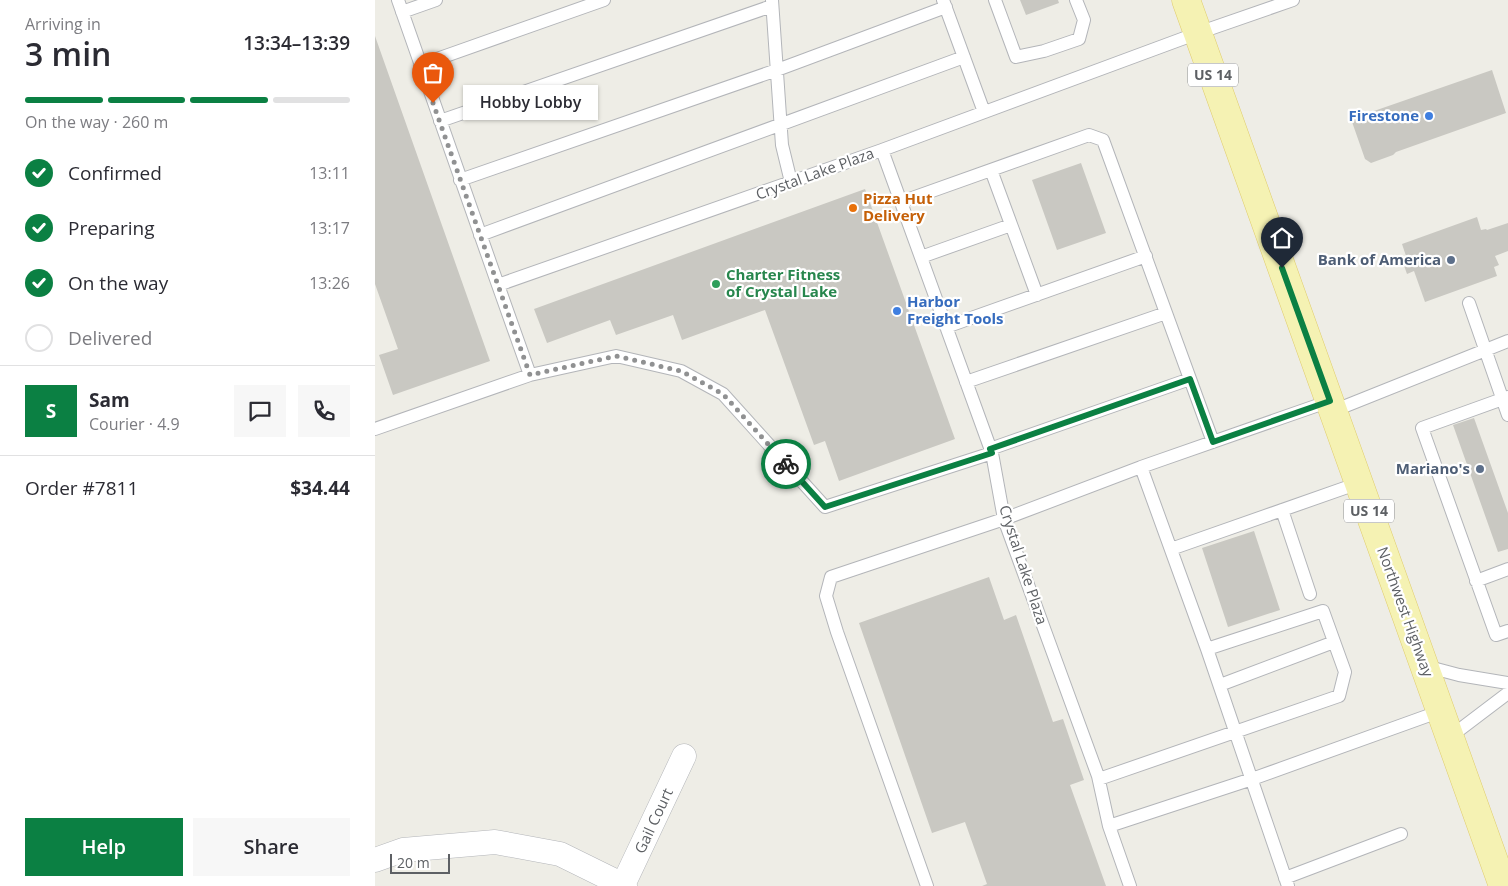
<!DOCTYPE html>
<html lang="en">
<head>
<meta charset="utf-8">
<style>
	:root { --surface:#fff; --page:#f7f7f7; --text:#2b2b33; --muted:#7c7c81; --line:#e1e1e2; --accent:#0b8043 }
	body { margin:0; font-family:"Open Sans",sans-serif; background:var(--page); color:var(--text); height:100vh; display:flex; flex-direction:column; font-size:19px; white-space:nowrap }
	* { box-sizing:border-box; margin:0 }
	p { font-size:16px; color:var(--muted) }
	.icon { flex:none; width:28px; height:28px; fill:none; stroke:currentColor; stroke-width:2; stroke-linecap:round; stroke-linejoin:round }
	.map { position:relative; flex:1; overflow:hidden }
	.panel { display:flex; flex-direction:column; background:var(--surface); width:375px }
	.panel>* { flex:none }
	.scale { position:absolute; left:15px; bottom:12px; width:60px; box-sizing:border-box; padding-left:5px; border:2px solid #5d6064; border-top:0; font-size:14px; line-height:18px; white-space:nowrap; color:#5d6064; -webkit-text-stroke:4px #fff; paint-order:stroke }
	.pin { position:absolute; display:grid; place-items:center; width:42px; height:42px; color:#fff; margin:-51px -21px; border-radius:50% 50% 50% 0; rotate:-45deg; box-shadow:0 0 5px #0007 }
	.pin .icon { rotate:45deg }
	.courier { position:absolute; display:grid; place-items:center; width:50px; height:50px; margin:-25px; border:4px solid #0b8043; border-radius:50%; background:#fff; color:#222; box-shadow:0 1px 6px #0007 }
	.bubble { position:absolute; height:35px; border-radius:0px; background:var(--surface); box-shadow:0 1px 4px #0004; font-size:16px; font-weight:600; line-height:35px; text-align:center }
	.overview em { font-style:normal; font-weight:600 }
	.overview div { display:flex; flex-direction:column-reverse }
	.overview { display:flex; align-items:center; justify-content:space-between; height:85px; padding:0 25px }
	h1 { font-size:32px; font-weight:600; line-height:38px }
	.bar { display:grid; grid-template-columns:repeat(4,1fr); gap:8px 5px; align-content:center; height:60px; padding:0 25px }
	.bar i { height:6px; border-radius:4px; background:var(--line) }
	.bar .on { background:var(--accent) }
	.bar p { grid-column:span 4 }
	.line { display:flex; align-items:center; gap:12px; padding:0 25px; border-top:1px solid var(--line) }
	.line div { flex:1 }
	.round { display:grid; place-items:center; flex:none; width:52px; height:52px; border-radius:0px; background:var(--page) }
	ol { padding:0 25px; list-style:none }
	li { display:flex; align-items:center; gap:15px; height:55px }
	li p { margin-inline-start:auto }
	li .icon { padding:5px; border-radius:50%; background:var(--accent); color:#fff; stroke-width:4 }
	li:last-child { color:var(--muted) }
	li i { width:28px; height:28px; border:2px solid var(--line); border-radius:50% }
	.action { display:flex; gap:10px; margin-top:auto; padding:10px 25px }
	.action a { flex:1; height:58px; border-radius:0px; background:var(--accent); color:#fff; font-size:20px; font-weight:600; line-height:58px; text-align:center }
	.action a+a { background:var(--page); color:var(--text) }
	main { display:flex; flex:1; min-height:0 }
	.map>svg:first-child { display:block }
	.building { fill:#c9c8c2 }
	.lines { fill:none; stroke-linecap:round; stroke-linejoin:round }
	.lane-casing { stroke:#b3b5b9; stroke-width:14 }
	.street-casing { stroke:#b3b5b9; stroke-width:25 }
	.primary-casing { stroke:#e0cc6c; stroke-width:29 }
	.lane { stroke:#fff; stroke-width:12 }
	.street { stroke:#fff; stroke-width:24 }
	.primary { stroke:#f5f2b3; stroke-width:28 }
	.done { stroke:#909192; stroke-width:5; stroke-dasharray:0 9 }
	.route { stroke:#0b8043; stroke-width:6 }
	.shop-dot { fill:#3f7fe0; stroke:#fff; stroke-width:2 }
	.food-dot { fill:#e8710a; stroke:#fff; stroke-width:2 }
	.service-dot { fill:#5c6f8a; stroke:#fff; stroke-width:2 }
	.leisure-dot { fill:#2e9e5b; stroke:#fff; stroke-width:2 }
	.labels { text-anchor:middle; stroke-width:4.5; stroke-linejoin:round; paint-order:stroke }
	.shield { fill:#fff; stroke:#8e9092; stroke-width:1 }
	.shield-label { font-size:14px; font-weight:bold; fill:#5d6064 }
	.shop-label { font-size:15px; font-weight:bold; fill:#366cbe; stroke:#fff; text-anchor:end }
	.street-label { font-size:15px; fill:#5d6064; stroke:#fff }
	.food-label { font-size:15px; font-weight:bold; fill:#c56008; stroke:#fff; text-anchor:start }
	.service-label { font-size:15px; font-weight:bold; fill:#4e5e75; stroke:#fff; text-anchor:end }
	.leisure-label { font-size:15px; font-weight:bold; fill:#27864d; stroke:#fff; text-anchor:start }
</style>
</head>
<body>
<main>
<section class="panel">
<div class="overview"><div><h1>3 min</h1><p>Arriving in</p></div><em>13:34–13:39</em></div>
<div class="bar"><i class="on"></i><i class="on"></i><i class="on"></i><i></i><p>On the way · 260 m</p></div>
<ol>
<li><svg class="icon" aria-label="check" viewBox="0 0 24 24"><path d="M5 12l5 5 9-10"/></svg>Confirmed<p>13:11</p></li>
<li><svg class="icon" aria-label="check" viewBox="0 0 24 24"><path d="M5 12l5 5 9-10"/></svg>Preparing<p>13:17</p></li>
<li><svg class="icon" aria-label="check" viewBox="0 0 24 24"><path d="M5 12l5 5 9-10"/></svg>On the way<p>13:26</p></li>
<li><i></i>Delivered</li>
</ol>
<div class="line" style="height:90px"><b class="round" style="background:var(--accent);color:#fff">S</b><div><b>Sam</b><p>Courier · 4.9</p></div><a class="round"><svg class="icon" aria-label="chat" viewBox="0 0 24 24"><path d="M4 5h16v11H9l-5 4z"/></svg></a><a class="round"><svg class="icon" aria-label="phone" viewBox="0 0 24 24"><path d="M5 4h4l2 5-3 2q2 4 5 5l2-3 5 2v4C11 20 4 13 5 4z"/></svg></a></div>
<div class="line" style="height:65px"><div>Order #7811</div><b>$34.44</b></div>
<div class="action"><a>Help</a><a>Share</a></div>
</section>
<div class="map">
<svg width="1133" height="886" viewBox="0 0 1133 886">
	<rect width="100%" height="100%" fill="#eeede6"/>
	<path class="building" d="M645,0H683L684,3L651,15Z
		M0,36L115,361L18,395L4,355L23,349L0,284Z
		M1117,70L1131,113L1021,152L1018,155L996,163L990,159L976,119Z
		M706,163L731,233L682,250L657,180Z
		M490,189L580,439L464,481L450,441L439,445L390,310L307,340L298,315L241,335L235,320L172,343L159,309Z
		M1102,217L1106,230L1111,229L1112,230L1133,223V251L1120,256L1124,265L1119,267L1122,276L1050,302L1039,271L1032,274L1027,260L1032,259L1027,244Z
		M1099,418L1133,513V549L1123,552L1078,425Z
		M879,531L905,610L853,627L827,548Z
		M614,577L629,620L641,615L678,722L688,719L709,780L695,785L731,886H607L612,884L590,822L557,833L484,623Z"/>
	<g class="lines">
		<g class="lane-casing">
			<path id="lane" d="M23,0L123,285L507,150L617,453L629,519L723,776L734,826L755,886
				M397,0L407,145L416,182
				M568,0L609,112
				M620,0L641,57L669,51L704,39L709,20L701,0
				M27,12L61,0
				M45,65L229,0
				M65,121L397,6
				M507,150L823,33L918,0
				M616,170L662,295
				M85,180L402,70L571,7
				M526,202L714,135L728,140L838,442
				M105,235L589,57
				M546,257L636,225
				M123,285L155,375
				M1094,303L1133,415
				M571,327L771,256
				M591,382L791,313
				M1133,397L1047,428L1121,635L1133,631
				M958,411L1133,341
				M0,429L155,375L241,356L306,371L348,394L450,507L617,453
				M615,449L815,379
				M766,467L832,649L913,886
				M907,510L935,594
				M796,549L984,483
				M1101,581L1133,569
				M1050,666L1084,675L1133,683
				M845,685L959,642
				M1075,737L1133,693
				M724,779L964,696L970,672L948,611L832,649
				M734,826L877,779L1066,711
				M910,878L1026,834
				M552,886L462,632L451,596L456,577L629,519L766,467L955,401"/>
		</g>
		<g class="street-casing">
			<path id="street" d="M0,860L28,850L120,842L185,854L250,886
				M248,885L309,756"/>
		</g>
		<g class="primary-casing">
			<path id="primary" d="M811,0L1128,886"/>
		</g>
		<use href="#lane" class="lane"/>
		<use href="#street" class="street"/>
		<use href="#primary" class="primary"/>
	</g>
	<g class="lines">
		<path class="done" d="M58,103L155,375L241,356L306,371L348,394L411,464"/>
		<path class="route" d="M411,464L450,507L617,453L615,449L815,379L838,442L955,401L907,268"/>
	</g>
	<g class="shop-dot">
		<circle cx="1054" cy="116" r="5"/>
		<circle cx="522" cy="311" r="5"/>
	</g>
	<circle class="food-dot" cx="478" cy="208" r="5"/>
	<g class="service-dot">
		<circle cx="1076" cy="260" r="5"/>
		<circle cx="1105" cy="469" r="5"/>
	</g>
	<circle class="leisure-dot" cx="341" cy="284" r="5"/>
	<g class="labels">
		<g class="shield">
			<rect x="813" y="63.5" width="50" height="23" rx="4"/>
			<rect x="969" y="499.5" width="50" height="23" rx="4"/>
		</g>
		<g class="shield-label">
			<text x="838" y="80">US 14</text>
			<text x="994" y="516">US 14</text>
		</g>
		<g class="shop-label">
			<text x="1044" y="121">Firestone</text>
			<text x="532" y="307" text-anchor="start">Harbor<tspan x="532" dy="17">Freight Tools</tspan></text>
		</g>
		<g class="street-label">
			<text transform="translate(440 174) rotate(-20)" y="5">Crystal Lake Plaza</text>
			<text transform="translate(648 565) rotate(72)" y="5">Crystal Lake Plaza</text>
			<text transform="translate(1030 612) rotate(70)" y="5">Northwest Highway</text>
			<text transform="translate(279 821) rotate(-65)" y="5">Gail Court</text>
		</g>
		<g class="food-label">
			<text x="488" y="204">Pizza Hut<tspan x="488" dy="17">Delivery</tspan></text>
		</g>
		<g class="service-label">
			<text x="1066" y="265">Bank of America</text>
			<text x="1095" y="474">Mariano's</text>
		</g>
		<g class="leisure-label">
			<text x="351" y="280">Charter Fitness<tspan x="351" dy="17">of Crystal Lake</tspan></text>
		</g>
	</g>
</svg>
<div class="scale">20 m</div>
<div class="pin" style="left:58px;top:103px;background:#ea580c"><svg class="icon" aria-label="bag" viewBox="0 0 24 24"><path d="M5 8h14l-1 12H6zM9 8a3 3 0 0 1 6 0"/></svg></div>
<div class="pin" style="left:907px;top:268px;background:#1f2937"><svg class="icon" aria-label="home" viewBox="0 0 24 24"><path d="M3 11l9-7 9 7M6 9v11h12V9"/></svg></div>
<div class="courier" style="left:411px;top:464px"><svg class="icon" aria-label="bike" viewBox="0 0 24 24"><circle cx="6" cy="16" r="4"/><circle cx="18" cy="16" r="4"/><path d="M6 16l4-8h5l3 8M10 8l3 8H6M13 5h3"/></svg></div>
<div class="bubble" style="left:88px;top:85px;width:135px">Hobby Lobby</div>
</div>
</main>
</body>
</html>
